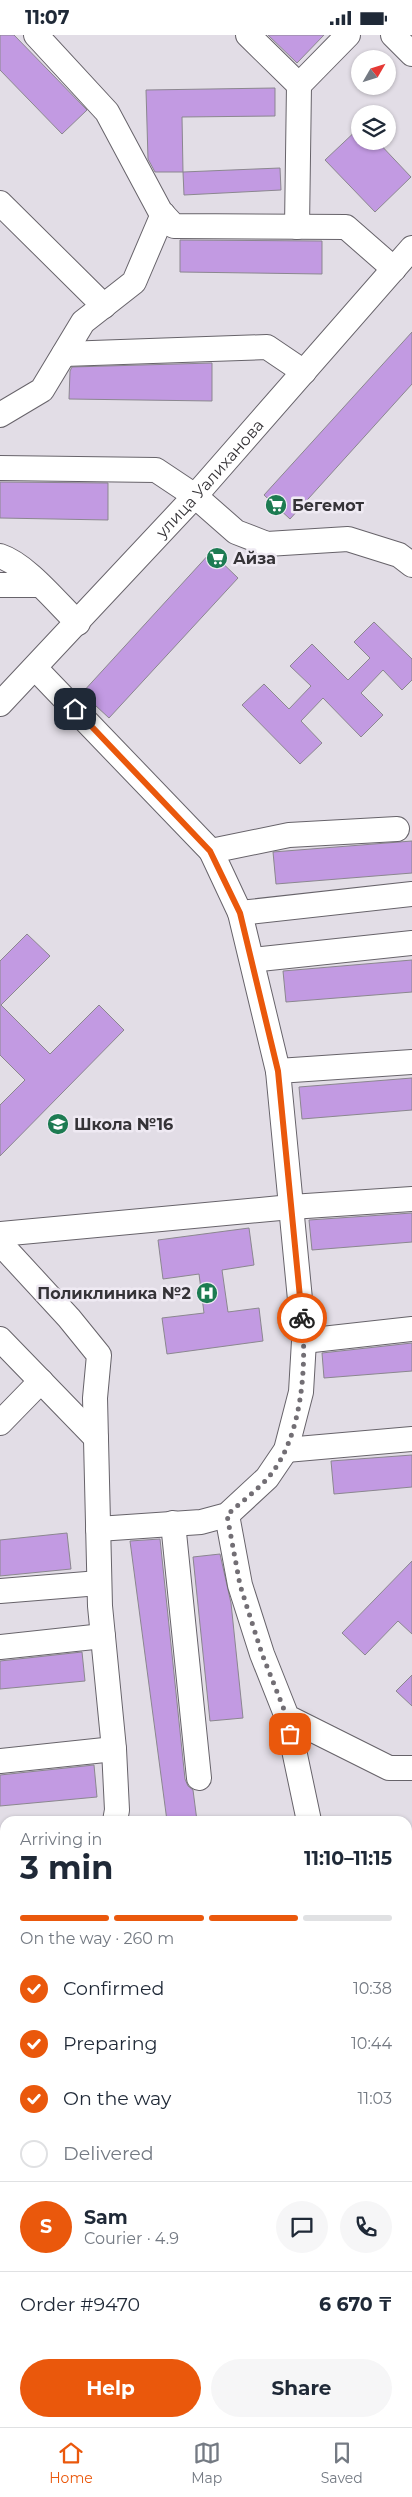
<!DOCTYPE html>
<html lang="en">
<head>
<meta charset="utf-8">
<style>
	:root { --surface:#fff; --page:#f6f6f7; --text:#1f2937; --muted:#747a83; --line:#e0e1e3; --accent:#ea580c }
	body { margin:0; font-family:Montserrat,sans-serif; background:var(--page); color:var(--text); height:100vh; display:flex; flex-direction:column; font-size:19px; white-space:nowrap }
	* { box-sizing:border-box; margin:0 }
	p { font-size:16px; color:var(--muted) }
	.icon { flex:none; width:28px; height:28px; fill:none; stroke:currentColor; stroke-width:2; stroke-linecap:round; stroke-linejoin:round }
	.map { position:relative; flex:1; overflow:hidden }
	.sheet { position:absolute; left:0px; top:1781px; width:412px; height:611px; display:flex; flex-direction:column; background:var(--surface); border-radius:15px 15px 0 0; box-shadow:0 1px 4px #0004 }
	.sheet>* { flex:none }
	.needle { width:32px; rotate:51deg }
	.fabs { position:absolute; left:351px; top:15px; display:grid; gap:10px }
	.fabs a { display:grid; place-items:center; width:45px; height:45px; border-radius:50%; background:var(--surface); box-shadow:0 1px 4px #0004; font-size:25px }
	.pin { position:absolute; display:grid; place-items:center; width:42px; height:42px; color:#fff; margin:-21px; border-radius:10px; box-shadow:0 2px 8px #0006 }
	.courier { position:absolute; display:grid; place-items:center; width:50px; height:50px; margin:-25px; border:4px solid #ea580c; border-radius:50%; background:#fff; color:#222; box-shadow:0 1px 6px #0007 }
	.summary em { font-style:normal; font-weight:700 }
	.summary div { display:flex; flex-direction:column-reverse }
	.summary { display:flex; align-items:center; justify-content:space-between; height:85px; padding:0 20px }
	h1 { font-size:32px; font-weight:700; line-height:38px }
	.bar { display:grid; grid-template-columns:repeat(4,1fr); gap:8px 5px; align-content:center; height:60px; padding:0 20px }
	.bar i { height:6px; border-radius:4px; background:var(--line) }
	.bar .active { background:var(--accent) }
	.bar p { grid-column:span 4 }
	.line { display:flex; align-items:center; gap:12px; padding:0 20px; border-top:1px solid var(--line) }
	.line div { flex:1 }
	.round { display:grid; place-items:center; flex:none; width:52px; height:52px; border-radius:26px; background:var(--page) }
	ol { padding:0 20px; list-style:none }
	li { display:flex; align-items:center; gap:15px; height:55px }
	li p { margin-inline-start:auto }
	li .icon { padding:5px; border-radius:50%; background:var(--accent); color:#fff; stroke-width:4 }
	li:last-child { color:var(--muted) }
	li i { width:28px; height:28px; border:2px solid var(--line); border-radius:50% }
	.primary-button { display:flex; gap:10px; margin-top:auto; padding:10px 20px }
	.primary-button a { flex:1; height:58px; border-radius:30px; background:var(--accent); color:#fff; font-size:20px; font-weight:700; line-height:58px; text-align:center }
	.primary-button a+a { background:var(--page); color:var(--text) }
	.status { display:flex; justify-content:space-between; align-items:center; height:35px; padding:0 25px; background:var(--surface); direction:ltr }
	.status svg { height:14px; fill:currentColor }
	.dock { display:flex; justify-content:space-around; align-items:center; height:70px; border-top:1px solid var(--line); background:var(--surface); font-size:14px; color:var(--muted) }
	.dock a { display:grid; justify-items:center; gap:2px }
	.dock .active { color:var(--accent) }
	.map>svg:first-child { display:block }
	.building { fill:#c29ae2; stroke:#8b878f }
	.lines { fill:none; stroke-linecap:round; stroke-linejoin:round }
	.minor-casing { stroke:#67636a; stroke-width:26 }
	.minor { stroke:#fff; stroke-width:24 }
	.done { stroke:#726e74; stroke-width:5; stroke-dasharray:0 9 }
	.route { stroke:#ea580c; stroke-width:6 }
	.labels { text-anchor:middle; stroke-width:5; stroke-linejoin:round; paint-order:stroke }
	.street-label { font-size:16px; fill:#353337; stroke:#efeaf3 }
	.poi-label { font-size:16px; font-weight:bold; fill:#353337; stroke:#efeaf3; text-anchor:start }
</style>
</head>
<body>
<div class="status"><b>11:07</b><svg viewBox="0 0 49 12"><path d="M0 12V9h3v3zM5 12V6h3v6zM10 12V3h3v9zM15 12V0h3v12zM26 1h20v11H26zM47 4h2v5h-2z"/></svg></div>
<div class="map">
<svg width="412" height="2392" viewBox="0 0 412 2392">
	<rect width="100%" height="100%" fill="#e2dde6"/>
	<path class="building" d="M0,0H14L87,75L62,99L0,35Z
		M268,0H324L297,28Z
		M275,53V81L182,82L183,137H155L148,124L146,55Z
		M360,92V106H377L411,142L375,177L325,125Z
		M280,133L281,155L184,160L183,137Z
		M180,205L322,206V239L180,237Z
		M412,297V349L290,484L264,460Z
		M212,328V366L69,364L70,336L72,332Z
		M0,447L108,448V485L0,483Z
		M211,517L238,543L109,683L82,658Z
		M374,587L412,624V645L402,655L383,635L361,658L383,680L361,702L323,663L301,686L322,708L300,729L242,670L264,649L289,674L311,651L290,631L312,609L348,645L370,623L354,607Z
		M412,806V838L276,849L273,817Z
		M27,899L50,921L1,970L50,1019L99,970L124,995L0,1121V1070L25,1045L0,1020V926Z
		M412,925V957L286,967L283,936Z
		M412,1043V1075L302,1084L299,1052Z
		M412,1178V1207L312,1215L309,1185Z
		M249,1193L254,1230L222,1235L228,1277L259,1273L263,1306L167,1319L162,1283L204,1278L199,1239L163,1244L158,1205Z
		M412,1308V1336L324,1343L322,1318Z
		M412,1420V1452L334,1459L331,1426Z
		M67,1498L71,1534L0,1541V1505Z
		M160,1504L185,1744L188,1751L193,1755L197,1786H167L130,1506Z
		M220,1519L231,1568L243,1683L210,1686L193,1522Z
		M412,1526V1599L398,1586L365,1620L342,1598Z
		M82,1617L85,1646L0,1654V1626Z
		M412,1640V1671L396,1656Z
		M94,1730L97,1762L0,1771V1740Z"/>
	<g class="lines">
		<g class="minor-casing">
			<g id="minor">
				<path d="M36,0L107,77L160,176L174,191L346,192L394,234"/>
				<path d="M248,0L299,50L348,0"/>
				<path d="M393,0L412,19"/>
				<path d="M0,168L104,271"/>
				<path d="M297,192L299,50"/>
				<path d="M64,319L267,312L304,337"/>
				<path d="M0,380L42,355L83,287L134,247L163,179"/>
				<path d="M0,433L156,435L195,461L236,497L267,509L348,504L399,520L412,530"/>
				<path d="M0,521C27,530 57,568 78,588"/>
				<path d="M0,550H38"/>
				<path d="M35,633L211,816L240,878L278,1036"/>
				<path id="s1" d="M0,669L195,461L412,213"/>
				<path d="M211,816L289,800L397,794"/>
				<path d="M240,878L412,859"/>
				<path d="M252,925L412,908"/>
				<path d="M0,1199L291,1172L412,1164"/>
				<path d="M0,1208L69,1283L99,1320L95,1363L100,1571L114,1714L117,1775L115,1786"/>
				<path d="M0,1304L96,1403"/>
				<path d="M304,1306L412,1294"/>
				<path d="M0,1388L41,1346"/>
				<path d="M286,1415L412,1404"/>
				<path d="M227,1480L240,1550L262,1619L287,1682L389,1733H412"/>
				<path d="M173,1488L199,1743"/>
				<path d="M98,1494L201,1487L227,1480L267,1443L286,1415L301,1357L304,1306L278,1036L412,1027"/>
				<path d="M0,1556L99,1548"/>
				<path d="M0,1612L103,1601"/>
				<path d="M287,1682L309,1786"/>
				<path d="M0,1726L114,1714"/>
				<path d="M408,1813L412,1812"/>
				<path d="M0,1845L5,1844"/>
				<path d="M408,1913H412"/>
				<path d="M0,1956H5"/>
				<path d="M408,2009L412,2008"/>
				<path d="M408,2060L412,2074"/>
				<path d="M0,2068H5"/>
				<path d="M408,2161L412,2160"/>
				<path d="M408,2257H412"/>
			</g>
		</g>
		<use href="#minor" class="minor"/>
	</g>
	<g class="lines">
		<path class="done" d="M290,1699L287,1682L262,1619L240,1550L227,1480C240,1468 255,1457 267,1444C302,1405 307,1332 302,1283"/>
		<path class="route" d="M75,674L210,816L240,878L278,1036L302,1283"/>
	</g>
	<defs>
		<g id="supermarket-disc" transform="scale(1.125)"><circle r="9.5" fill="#1d7b52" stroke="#efeaf3"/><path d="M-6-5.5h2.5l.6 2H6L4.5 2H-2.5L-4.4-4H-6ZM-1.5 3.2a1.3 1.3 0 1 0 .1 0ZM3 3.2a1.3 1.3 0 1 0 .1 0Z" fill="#fff"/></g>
		<g id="school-disc" transform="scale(1.125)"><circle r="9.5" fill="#1d7b52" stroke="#efeaf3"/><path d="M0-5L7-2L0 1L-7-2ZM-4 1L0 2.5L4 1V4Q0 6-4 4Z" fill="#fff"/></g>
		<g id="hospital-disc" transform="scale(1.125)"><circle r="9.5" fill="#1d7b52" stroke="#efeaf3"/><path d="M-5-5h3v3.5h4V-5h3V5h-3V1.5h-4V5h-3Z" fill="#fff"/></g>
	</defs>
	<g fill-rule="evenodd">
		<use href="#supermarket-disc" x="276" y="470"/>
		<use href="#supermarket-disc" x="217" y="523"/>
		<use href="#school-disc" x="58" y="1089"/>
		<use href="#hospital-disc" x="207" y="1258"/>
	</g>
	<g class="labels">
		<g class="street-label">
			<text dy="6" stroke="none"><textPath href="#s1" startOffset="308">улица Уалиханова</textPath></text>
		</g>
		<g class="poi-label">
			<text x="292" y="476">Бегемот</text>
			<text x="233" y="529">Айза</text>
			<text x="74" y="1095">Школа №16</text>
			<text x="191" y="1264" text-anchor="end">Поликлиника №2</text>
		</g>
	</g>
</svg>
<div class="fabs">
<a><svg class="needle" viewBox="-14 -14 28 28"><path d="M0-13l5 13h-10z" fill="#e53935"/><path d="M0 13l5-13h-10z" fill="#747a83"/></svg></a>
<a><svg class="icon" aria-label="layers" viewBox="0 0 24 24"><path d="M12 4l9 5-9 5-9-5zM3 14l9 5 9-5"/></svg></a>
</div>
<div class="pin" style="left:290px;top:1699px;background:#ea580c"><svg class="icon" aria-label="bag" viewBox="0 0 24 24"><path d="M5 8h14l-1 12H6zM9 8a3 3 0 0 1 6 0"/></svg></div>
<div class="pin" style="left:75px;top:674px;background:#1f2937"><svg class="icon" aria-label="home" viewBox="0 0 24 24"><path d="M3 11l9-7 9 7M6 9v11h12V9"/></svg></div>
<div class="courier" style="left:302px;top:1283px"><svg class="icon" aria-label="bike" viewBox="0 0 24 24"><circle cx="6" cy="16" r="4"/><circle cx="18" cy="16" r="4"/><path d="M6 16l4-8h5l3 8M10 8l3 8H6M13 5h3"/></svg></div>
<section class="sheet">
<div class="summary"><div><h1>3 min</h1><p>Arriving in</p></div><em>11:10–11:15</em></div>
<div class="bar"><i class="active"></i><i class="active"></i><i class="active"></i><i></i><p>On the way · 260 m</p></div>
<ol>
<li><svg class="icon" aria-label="check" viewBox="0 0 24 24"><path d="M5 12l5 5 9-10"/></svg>Confirmed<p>10:38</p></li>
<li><svg class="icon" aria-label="check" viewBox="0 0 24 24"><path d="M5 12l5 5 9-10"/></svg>Preparing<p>10:44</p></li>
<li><svg class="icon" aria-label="check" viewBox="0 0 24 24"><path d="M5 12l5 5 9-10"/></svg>On the way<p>11:03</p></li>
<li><i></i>Delivered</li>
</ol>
<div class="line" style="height:90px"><b class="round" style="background:var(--accent);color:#fff">S</b><div><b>Sam</b><p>Courier · 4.9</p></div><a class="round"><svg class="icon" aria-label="chat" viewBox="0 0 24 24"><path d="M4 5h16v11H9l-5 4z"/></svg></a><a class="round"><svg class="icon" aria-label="phone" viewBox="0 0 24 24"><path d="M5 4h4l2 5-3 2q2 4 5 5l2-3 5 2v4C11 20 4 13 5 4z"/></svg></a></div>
<div class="line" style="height:65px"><div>Order #9470</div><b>6 670 ₸</b></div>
<div class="primary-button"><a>Help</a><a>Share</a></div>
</section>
</div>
<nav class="dock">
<a class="active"><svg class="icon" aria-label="home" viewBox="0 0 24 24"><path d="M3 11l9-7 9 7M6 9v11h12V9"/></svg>Home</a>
<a><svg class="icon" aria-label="map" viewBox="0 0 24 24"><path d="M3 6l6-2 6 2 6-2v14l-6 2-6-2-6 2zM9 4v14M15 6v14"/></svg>Map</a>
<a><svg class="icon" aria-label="saved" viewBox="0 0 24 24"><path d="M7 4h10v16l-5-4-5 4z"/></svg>Saved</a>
</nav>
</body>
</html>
